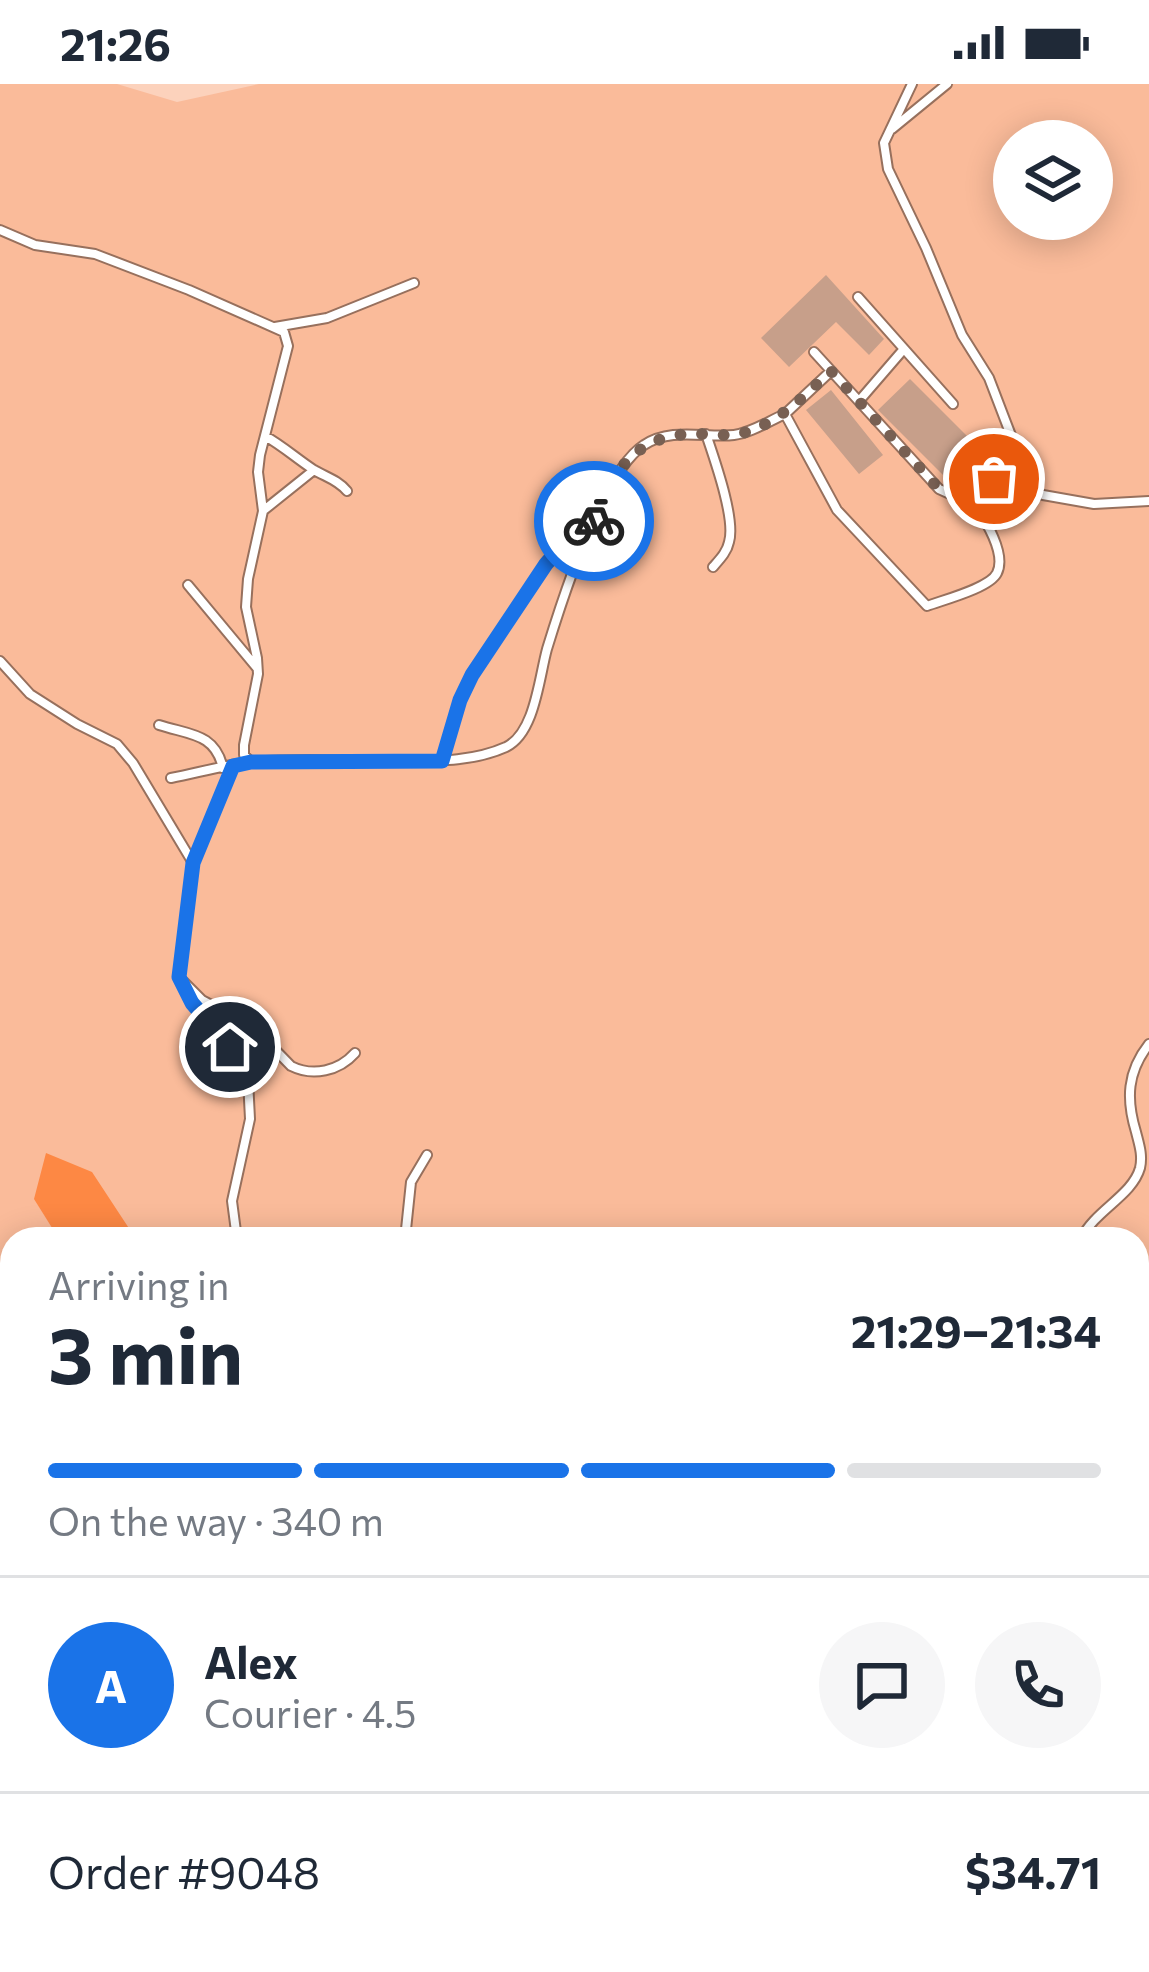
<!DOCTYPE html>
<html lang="en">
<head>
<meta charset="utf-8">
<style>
	:root { --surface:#fff; --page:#f6f6f7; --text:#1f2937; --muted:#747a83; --line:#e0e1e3; --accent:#1a73e8 }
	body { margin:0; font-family:Commissioner,sans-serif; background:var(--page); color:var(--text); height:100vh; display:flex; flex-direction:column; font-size:45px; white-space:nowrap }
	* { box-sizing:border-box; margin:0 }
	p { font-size:39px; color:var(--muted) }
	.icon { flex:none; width:66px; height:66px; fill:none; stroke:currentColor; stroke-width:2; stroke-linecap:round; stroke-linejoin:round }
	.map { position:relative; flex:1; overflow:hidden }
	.details { position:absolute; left:0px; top:1143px; width:1149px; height:747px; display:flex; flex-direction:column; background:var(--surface); border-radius:36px 36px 0 0; box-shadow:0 6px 30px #0003 }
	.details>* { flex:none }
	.buttons { position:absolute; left:993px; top:36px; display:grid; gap:24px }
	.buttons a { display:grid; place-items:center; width:120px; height:120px; border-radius:50%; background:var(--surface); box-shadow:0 6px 30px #0003; font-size:60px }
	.pin { position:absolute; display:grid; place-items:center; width:102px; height:102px; color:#fff; margin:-51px; border:6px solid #fff; border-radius:50%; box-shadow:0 3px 12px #0007 }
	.courier { position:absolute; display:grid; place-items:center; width:120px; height:120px; margin:-60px; border:9px solid #1a73e8; border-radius:50%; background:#fff; color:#222; box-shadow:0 3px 15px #0007 }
	.head em { font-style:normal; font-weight:700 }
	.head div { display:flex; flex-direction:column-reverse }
	.head { display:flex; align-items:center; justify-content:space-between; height:204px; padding:0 48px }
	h1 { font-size:78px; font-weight:700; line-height:90px }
	.bar { display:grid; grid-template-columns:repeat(4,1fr); gap:18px 12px; align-content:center; height:144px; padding:0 48px }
	.bar i { height:15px; border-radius:9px; background:var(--line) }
	.bar .current { background:var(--accent) }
	.bar p { grid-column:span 4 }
	.line { display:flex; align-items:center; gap:30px; padding:0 48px; border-top:3px solid var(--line) }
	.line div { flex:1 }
	.round { display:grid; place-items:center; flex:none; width:126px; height:126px; border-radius:63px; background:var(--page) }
	.status { display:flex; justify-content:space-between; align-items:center; height:84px; padding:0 60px; background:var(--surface); direction:ltr }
	.status svg { height:33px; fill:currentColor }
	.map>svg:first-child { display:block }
	.green { fill:#fabb9a; fill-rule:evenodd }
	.forest { fill:#fd8844 }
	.building { fill:#c79f8a }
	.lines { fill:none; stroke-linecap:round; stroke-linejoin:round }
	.lane-casing { stroke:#97705d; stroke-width:12 }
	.lane { stroke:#fff; stroke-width:8 }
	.done { stroke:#786053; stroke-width:12; stroke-dasharray:0 21.6 }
	.route { stroke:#1a73e8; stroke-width:15 }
</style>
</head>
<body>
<div class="status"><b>21:26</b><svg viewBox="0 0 49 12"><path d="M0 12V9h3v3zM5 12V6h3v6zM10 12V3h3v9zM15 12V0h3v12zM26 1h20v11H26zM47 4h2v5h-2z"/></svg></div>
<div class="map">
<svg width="1149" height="1888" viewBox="0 0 1149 1888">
	<rect width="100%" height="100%" fill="#fcd2bc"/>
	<path class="green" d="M0,0H117L177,18L259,0H1149V1393L1137,1403V1155H12V1417L4,1399L0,1400ZM1014,57H1092V135H1014Z
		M0,1450L12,1477V1656L0,1662Z
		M231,1878H734L729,1888H236Z"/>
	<path class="forest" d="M46,1069L92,1088L136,1155H59L34,1115Z
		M1149,1400V1603L1137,1614V1410Z
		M854,1878H1007L1003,1888H851Z"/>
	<path class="building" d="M826,191L884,255L869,271L836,238L789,283L761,254Z
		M910,295L988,373L956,404L878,326Z
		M831,306L883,371L859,390L806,326Z"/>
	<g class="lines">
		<g class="lane-casing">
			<path id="lane" d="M912,0L884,59L888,85L926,164L962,251L989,294L1017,367L1018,402
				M892,45L947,0
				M0,146L35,161L95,170L189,206L284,248L288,262L260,371L258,388L263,427L248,495L246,523L257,574L258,590L244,661V671L250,677
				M858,213L953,320
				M275,243L327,234L414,199
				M814,268L939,405L961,415L968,409
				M831,287L785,330L837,426L927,522C943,516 990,504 997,489C1008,467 979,427 968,409L994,395L1043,411L1094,420L1149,417
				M859,317L903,266
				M706,350C714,374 736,435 729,458C727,468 720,475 713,483
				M265,352C283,362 297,375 314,386C326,393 338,396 347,407
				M264,426L314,386
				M188,501L257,584
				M0,577L30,610L77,640L117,660L133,679L193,779
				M159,641C190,651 215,649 223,684
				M443,677L460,616L472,591L546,480L560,464L585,459
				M232,683L193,779L179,893L192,919L230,963L248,996L250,1035L232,1117L237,1155
				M171,694C197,689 224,681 251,678C302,673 356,678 407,677C441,677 475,677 506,663C535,649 539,594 547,565C562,516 603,387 644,361C671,343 705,354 734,351C751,349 769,337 785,330
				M184,898L202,916L253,943L291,982C313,993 339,987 355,969
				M405,1155L411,1098L427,1071
				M1081,1155C1095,1126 1132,1112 1140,1084C1143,1071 1139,1060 1136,1048C1126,1015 1127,988 1149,960
				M1137,1235L1149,1231
				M0,1848L12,1843
				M1137,1867L1149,1844
				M144,1878L149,1888
				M409,1878L420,1888
				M542,1888L545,1878
				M1126,1888L1131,1878"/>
		</g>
		<use href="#lane" class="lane"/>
	</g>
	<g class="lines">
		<path class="done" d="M594,437C613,388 634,352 691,350C706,349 724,353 739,350C777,341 804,312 831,287L939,405L961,415L994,395"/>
		<path class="route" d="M230,963L192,919L179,893L193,779L233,682L251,678L442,677L460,616L472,591L546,480L560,464L585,459L594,437"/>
	</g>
</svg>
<div class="buttons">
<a><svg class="icon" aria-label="layers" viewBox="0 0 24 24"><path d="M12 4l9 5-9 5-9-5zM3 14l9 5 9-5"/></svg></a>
</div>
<div class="pin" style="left:994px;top:395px;background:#ea580c"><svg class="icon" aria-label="bag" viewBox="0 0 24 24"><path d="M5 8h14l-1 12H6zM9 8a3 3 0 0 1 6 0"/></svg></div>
<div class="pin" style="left:230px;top:963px;background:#1f2937"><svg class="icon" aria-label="home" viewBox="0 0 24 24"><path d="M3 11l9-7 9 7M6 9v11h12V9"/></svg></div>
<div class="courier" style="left:594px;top:437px"><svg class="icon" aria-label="bike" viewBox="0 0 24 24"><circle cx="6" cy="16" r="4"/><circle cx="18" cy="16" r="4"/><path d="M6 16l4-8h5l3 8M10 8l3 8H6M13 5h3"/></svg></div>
<section class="details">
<div class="head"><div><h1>3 min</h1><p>Arriving in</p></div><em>21:29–21:34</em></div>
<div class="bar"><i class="current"></i><i class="current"></i><i class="current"></i><i></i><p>On the way · 340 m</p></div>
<div class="line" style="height:216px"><b class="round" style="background:var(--accent);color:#fff">A</b><div><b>Alex</b><p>Courier · 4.5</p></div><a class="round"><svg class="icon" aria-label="chat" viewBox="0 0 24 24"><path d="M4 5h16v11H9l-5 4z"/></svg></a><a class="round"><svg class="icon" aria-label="phone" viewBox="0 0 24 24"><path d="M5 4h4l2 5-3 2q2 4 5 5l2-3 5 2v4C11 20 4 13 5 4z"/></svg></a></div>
<div class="line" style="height:156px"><div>Order #9048</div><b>$34.71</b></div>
</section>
</div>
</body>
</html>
